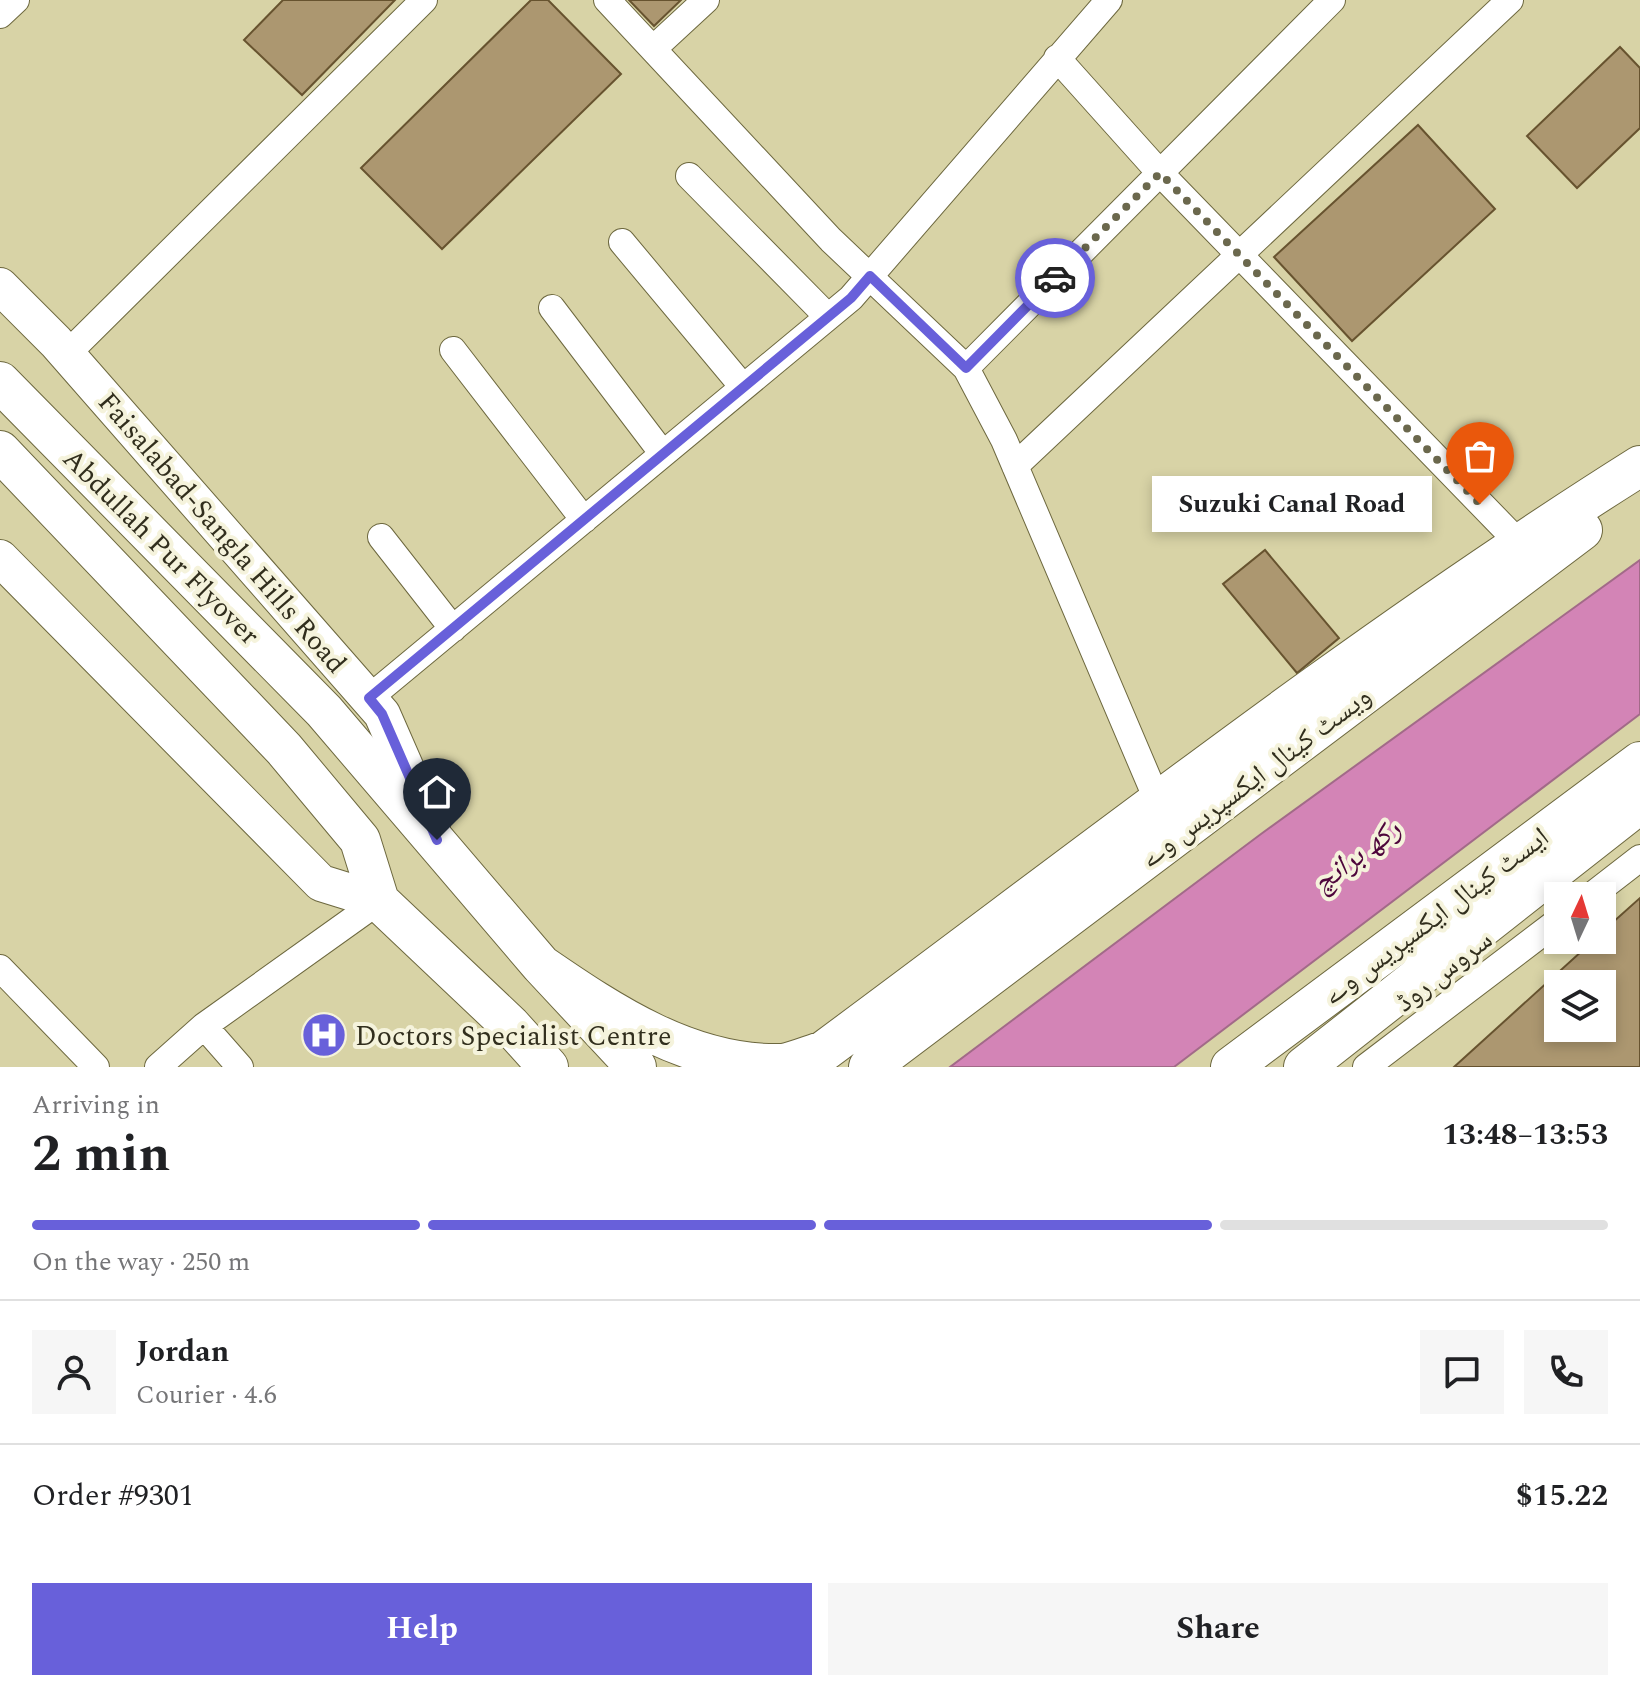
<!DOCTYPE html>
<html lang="en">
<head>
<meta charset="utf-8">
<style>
	:root { --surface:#fff; --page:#f6f6f6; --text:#202124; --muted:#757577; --line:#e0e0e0; --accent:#6860da }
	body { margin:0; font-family:Spectral,"Noto Naskh Arabic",serif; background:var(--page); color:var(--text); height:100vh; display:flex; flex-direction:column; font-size:30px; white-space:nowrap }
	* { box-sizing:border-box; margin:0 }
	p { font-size:26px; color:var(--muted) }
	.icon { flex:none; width:44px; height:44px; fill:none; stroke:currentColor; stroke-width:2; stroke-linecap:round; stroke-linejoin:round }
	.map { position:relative; height:1067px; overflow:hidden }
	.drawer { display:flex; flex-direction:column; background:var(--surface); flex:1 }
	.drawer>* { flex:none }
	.needle { width:52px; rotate:4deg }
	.tools { position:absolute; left:1544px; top:882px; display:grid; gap:16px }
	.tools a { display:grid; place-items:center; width:72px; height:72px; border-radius:0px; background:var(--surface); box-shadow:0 4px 12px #0003; font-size:40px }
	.pin { position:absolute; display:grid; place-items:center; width:68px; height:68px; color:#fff; margin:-82px -34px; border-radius:50% 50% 50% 0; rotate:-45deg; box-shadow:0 0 8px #0007 }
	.pin .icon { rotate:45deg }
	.courier { position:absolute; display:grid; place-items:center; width:80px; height:80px; margin:-40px; border:6px solid #6860da; border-radius:50%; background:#fff; color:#222; box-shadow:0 2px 10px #0007 }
	.bubble { position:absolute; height:56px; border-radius:0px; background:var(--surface); box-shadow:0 4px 12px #0003; font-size:26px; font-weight:700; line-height:56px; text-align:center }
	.overview em { font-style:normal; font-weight:700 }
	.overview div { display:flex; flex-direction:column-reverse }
	.overview { display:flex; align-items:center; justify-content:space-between; height:136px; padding:0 32px }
	h1 { font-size:52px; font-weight:700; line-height:60px }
	.bar { display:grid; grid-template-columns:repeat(4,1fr); gap:12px 8px; align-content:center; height:96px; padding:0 32px }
	.bar i { height:10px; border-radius:6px; background:var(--line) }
	.bar .on { background:var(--accent) }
	.bar p { grid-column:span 4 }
	.line { display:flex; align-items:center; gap:20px; padding:0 32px; border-top:2px solid var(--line) }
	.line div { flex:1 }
	.round { display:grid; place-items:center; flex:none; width:84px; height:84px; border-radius:0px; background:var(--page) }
	.button { display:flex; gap:16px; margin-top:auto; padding:16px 32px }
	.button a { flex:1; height:92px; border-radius:0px; background:var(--accent); color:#fff; font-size:32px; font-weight:700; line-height:92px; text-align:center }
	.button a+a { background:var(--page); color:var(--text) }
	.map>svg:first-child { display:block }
	.water { fill:#d384b6; stroke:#a26a88; stroke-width:2 }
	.building { fill:#ac9770; stroke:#67532f; stroke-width:2; fill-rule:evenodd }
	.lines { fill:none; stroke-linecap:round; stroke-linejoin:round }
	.minor-casing { stroke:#6d683f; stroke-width:28 }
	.secondary-casing { stroke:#6d683f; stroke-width:38 }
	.primary-casing { stroke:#6d683f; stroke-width:42 }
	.minor { stroke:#fff; stroke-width:26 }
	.secondary { stroke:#fff; stroke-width:36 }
	.primary { stroke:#fff; stroke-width:40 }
	.done { stroke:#6b684d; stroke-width:8; stroke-dasharray:0 14.4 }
	.route { stroke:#6860da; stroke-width:10 }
	.labels { text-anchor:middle; stroke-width:8; stroke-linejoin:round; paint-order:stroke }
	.street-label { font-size:28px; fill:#312e1d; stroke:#f5f3dc }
	.poi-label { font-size:28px; fill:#312e1d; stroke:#f5f3dc; text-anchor:start }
	.water-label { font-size:30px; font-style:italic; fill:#4e053b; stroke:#f5f3dc }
</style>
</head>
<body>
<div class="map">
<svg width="1640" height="1067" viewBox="0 0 1640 1067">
	<rect width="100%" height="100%" fill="#d8d3a6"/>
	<path class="water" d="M1640,560V714L1174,1067H950L1261,834Z"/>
	<path class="building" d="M283,0H395L302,95L244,40Z
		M531,0H548L621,74L442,249L361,168Z
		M629,0H681L654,26Z
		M1620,47L1640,68V128L1577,188L1527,136Z
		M1418,125L1495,209L1352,341L1274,257Z
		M1265,550L1339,638L1297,673L1223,584Z
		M1640,898V1067H1454L1594,940H1602V932ZM1558,984H1602V1028H1558Z"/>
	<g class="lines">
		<g class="minor-casing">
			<path id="minor" d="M607,0L831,240L966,368L1332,0
				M0,15L16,0
				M653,49L706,0
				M1057,58L1160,173L1518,542
				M689,176L828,317
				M622,242L743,387
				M552,308L663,454
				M453,350L584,520
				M67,354L424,0
				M966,368L1004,440L1158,802
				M1015,466L1510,0
				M381,537L453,629
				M369,698L851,298L1109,0
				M1591,896L1640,858
				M0,968L96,1067
				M204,1026L240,1067
				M158,1067L204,1026L379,901
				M1366,1067L1558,921"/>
		</g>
		<g class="secondary-casing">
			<path id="secondary" d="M0,286L56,342L382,714L432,828
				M0,558L321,883L379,901"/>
		</g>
		<g class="primary-casing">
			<path id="primary" d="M0,382L324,711L541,965L636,1067
				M0,451L284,749L360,840L379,901L510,1025L548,1067
				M541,965C611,1013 691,1067 783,1064C797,1061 811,1055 824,1051C1093,852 1357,644 1640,466
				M869,1067L1582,530
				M1231,1067L1640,762
				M1304,1067L1640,803"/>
		</g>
		<use href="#minor" class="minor"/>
		<use href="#secondary" class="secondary"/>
		<use href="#primary" class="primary"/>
	</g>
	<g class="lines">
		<path class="done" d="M1055,278L1160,173L1480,504"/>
		<path class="route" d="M437,840L382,714L369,698L851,298L870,276L966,368L1055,278"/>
	</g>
	<defs>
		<g id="hospital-disc" transform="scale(2.3)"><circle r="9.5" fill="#6860da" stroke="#f5f3dc"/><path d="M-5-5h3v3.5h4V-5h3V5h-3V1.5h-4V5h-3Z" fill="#fff"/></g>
	</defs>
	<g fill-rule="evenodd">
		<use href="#hospital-disc" x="324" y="1035"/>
	</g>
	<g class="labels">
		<g class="street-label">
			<text transform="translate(223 532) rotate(49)" y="10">Faisalabad-Sangla Hills Road</text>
			<text transform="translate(162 546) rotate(45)" y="10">Abdullah Pur Flyover</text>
			<text transform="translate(1255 776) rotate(-37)" y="10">ویسٹ کینال ایکسپریس وے</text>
			<text transform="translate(1435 915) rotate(-37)" y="10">ایسٹ کینال ایکسپریس وے</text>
			<text transform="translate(1443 970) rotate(-38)" y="10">سروس روڈ</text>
		</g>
		<g class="poi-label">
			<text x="355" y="1045">Doctors Specialist Centre</text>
		</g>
		<g class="water-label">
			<text transform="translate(1356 855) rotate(-37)" y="10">رکھ برانچ</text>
		</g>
	</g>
</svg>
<div class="tools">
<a><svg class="needle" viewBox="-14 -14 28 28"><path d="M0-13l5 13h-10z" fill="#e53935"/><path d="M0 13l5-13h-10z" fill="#757577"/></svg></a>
<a><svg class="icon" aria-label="layers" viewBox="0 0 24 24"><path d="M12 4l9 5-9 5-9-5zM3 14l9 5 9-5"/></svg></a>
</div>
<div class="pin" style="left:1480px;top:504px;background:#ea580c"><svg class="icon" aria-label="bag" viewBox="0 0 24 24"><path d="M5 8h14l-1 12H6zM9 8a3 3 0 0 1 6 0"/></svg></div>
<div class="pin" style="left:437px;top:840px;background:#1f2937"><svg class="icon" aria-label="home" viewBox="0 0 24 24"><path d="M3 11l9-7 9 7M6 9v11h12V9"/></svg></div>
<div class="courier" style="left:1055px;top:278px"><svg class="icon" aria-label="car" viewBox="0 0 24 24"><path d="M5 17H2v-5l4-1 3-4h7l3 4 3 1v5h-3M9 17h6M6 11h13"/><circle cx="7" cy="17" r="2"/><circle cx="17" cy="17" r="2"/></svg></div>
<div class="bubble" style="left:1152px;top:476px;width:280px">Suzuki Canal Road</div>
</div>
<section class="drawer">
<div class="overview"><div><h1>2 min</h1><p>Arriving in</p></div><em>13:48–13:53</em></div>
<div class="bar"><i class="on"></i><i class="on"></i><i class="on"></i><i></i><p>On the way · 250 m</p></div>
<div class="line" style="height:144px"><a class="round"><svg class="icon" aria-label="person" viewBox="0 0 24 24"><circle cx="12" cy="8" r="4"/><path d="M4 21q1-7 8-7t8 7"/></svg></a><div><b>Jordan</b><p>Courier · 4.6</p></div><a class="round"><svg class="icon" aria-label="chat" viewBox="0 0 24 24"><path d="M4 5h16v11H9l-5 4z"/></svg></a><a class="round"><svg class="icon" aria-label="phone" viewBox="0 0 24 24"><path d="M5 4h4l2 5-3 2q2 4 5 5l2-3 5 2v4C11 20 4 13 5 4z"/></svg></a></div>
<div class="line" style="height:104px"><div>Order #9301</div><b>$15.22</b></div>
<div class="button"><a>Help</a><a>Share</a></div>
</section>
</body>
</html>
